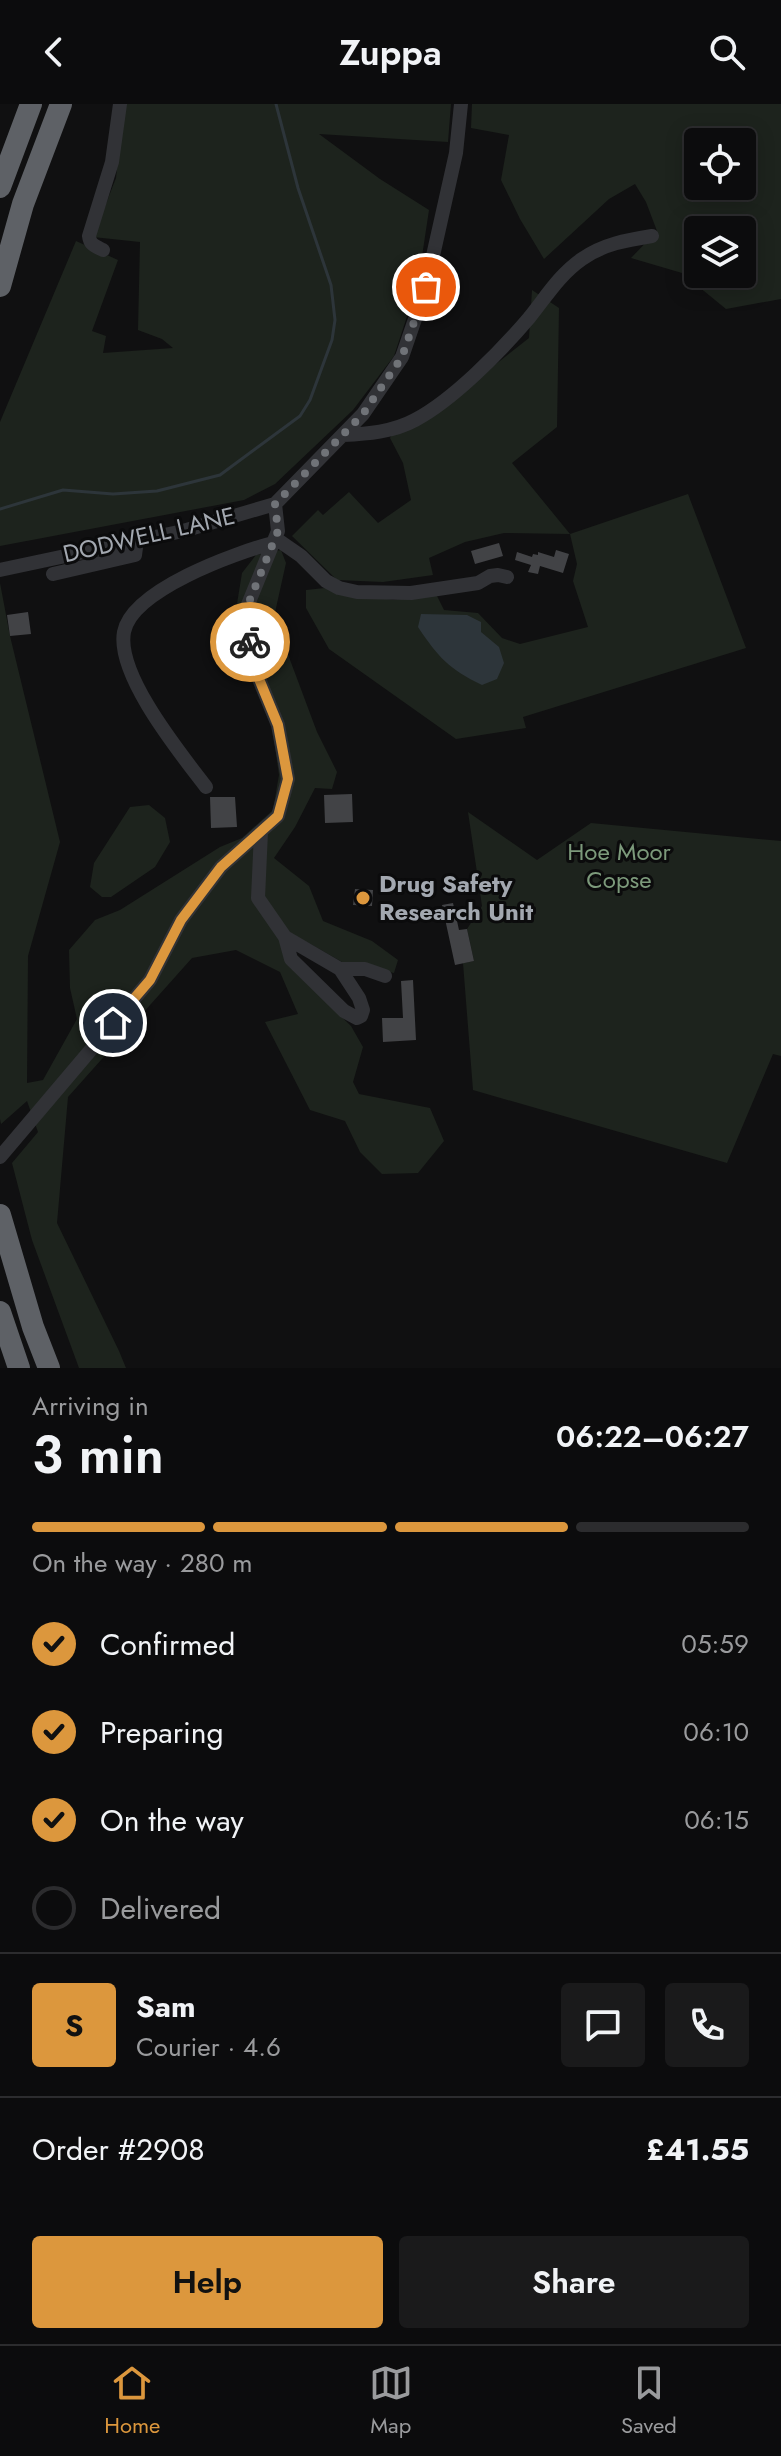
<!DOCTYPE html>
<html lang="en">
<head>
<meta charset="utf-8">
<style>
	:root { --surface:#0c0c0d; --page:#1a1a1b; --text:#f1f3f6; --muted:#9a9b9d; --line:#2c2c2e; --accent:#dc973d }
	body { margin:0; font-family:Jost,sans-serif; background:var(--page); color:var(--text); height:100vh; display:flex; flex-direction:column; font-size:30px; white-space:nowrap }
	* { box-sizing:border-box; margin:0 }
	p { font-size:26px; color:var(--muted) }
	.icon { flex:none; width:44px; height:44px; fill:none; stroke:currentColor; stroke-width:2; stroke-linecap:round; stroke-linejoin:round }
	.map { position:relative; height:1264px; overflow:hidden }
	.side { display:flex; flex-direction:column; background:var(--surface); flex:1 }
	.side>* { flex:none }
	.buttons { position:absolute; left:684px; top:24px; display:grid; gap:16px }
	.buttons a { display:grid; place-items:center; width:72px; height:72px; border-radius:8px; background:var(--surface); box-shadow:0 4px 20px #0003,0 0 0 2px var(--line); font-size:40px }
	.pin { position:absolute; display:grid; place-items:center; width:68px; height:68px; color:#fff; margin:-34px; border:4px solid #fff; border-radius:50%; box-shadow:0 2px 8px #0007 }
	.courier { position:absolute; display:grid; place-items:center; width:80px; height:80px; margin:-40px; border:6px solid #dc973d; border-radius:50%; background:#fff; color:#222; box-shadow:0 2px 10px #0007 }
	.head em { font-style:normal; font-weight:600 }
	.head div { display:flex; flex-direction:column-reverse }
	.head { display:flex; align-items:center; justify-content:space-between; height:136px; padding:0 32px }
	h1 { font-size:52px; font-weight:600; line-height:60px }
	.bar { display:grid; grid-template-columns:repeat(4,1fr); gap:12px 8px; align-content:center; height:96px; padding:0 32px }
	.bar i { height:10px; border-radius:6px; background:var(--line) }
	.bar .current { background:var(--accent) }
	.bar p { grid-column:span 4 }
	.line { display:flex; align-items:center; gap:20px; padding:0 32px; border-top:2px solid var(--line) }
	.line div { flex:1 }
	.round { display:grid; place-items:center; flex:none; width:84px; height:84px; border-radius:8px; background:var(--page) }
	ol { padding:0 32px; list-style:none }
	li { display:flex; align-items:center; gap:24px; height:88px }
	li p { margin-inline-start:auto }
	li .icon { padding:8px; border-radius:50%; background:var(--accent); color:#111; stroke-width:4 }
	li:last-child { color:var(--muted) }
	li i { width:44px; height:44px; border:4px solid var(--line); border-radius:50% }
	.primary-button { display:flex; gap:16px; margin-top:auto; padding:16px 32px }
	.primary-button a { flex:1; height:92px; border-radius:8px; background:var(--accent); color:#111; font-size:32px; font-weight:600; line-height:92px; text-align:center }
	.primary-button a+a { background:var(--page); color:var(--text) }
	header { display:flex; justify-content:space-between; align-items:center; height:104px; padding:0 32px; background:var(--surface); font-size:36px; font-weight:600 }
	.tab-bar { display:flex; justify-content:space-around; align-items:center; height:112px; border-top:2px solid var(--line); background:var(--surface); font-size:22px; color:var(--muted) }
	.tab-bar a { display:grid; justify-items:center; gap:4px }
	.tab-bar .current { color:var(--accent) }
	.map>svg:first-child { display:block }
	.green { fill:#1d231d; fill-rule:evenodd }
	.water { fill:#2d353a }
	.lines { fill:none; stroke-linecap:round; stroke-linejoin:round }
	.stream { stroke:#2d353a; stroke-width:3 }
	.building { fill:#424346 }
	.minor { stroke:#313236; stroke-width:14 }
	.highway { stroke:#5e6166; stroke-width:22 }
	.done { stroke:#707378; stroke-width:8; stroke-dasharray:0 14.4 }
	.route { stroke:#dc973d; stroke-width:10 }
	.poi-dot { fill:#dc973d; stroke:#0b0b0c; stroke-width:3 }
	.labels { text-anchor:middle; stroke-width:6; stroke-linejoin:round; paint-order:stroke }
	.street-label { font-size:24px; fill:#a3a8b0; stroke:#0b0b0c }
	.park-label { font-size:24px; fill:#7c9a7b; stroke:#0b0b0c }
	.poi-label { font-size:24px; font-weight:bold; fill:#a3a8b0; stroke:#0b0b0c; text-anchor:start }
</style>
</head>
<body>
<header><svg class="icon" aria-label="back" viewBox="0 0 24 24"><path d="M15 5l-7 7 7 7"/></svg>Zuppa<svg class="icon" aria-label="search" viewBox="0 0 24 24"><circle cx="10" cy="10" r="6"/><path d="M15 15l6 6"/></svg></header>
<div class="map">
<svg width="781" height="1264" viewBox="0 0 781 1264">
	<rect width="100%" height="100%" fill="#101011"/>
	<path class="green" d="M124,0H451L448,38L319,30L380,75L429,106L418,179L394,252L353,306L275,380L244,396L0,442V318L76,137L118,156L92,227L106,232L103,249L173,244L162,235L138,226L140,138L93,133L116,74Z
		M472,0H781V195L726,205L682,169L631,154L657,127L646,98L635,80L609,95L544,155L520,115L501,76L509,31L471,24ZM698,38H742V82H698ZM698,126H742V170H698Z
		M532,186L559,204L557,323L512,359L570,430L688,390L746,544L523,613L526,624L456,635L329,545L306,504V486L325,484L393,496L436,490L444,506L478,509L502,534L520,540L588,523L573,477L577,460L570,430L504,429L465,438L429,454L433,471L383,478L337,476L292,432L318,406L323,411L349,388L378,419L411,396L403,359L390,334L395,326L444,301L529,234Z
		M281,446L286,459L274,513L317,628L337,668L332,685L315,684L295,723L274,754L309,782L323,817L372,837L398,856L394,869L342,858L307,838L285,858L351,922L363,943L353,978L359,990L430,1004L444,1037L418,1069L382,1070L360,1048L345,1017L310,1006L265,918L298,910L280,868L236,846L192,854L68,993L57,1119L119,1247L126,1264H79L32,1136L12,1059L38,1028L27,997L1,1020L0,1015V479L10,532L60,738L28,852L27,979L43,976L77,915L70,884L69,846L95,816L120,806L220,743L242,734L273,706L279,671L272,622L235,512L242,469L256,451Z
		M149,701L165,714L170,738L155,763L111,793H102L90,783L94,759L130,703Z
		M468,708L537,756L591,719L781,737V952L773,950L727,1059L473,986L463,859L474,857L467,825L482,802Z"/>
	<path class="water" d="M421,510L467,511L481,518V528L499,543L504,559L497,575L482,581C449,565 438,553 418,523Z"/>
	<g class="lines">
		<path class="stream" d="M0,405L63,386L113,390L157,387L220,371L300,312L310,296L332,236L335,216L331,181L298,84L276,0"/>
	</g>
	<path class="building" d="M499,439L503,452L475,460L471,447Z
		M556,446L569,450L563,469L540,462L538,470L528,468L531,461L515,456L517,448L532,453L533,450L538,451V448L554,453Z
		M28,508L31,530L10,532L7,511Z
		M352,690L353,718L325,719L324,691Z
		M210,693H235L237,723L211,724Z
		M355,785L373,786L372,802L353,801Z
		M453,799L459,826L467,825L474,857L455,861L442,801Z
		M413,876L416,936L383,938L382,914H403L401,877Z"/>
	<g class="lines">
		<path class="minor" d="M103,146C95,142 90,141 89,132L112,58L120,0
			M343,331C367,330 393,328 415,316C453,296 501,247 529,214C546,193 559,171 582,155C603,140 627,136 652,132
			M275,434L301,452L326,477L339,484L357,488L411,489L478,479L490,472L498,471L507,473
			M0,466L183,427L275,400L363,310L402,253L426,183L456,49L461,0
			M53,470L135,451L137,436
			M206,683C181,650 116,571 124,528C132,486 235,449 273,439
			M261,728L258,794L285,833L340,865L359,894L363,906L361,912L357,914L344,907L291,855L285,833
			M340,865H365L385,872
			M0,1053L150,876L181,816L221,763L278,712L288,675L278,621L252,558L247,503L278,427L275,400"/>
		<path class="highway" d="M0,83L31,0
			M0,182L23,100L61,0
			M0,1111L33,1223L49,1264
			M0,1208L19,1264"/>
	</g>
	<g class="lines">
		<path class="done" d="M250,538L247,503L278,427L275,400L363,310L402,253L426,183"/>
		<path class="route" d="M113,919L150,876L181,816L221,763L278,712L288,675L278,621L252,558L250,538"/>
	</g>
	<circle class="poi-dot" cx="363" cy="794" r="8"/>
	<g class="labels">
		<g class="street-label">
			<text transform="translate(149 431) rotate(-13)" y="8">DODWELL LANE</text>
		</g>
		<g class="park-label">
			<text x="619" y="756">Hoe Moor<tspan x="619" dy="28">Copse</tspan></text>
		</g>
		<g class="poi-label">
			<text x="379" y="788">Drug Safety<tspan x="379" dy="28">Research Unit</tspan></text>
		</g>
	</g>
</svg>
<div class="buttons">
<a><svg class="icon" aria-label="locate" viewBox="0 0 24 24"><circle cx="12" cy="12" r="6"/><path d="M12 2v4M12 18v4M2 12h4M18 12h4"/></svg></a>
<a><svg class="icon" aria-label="layers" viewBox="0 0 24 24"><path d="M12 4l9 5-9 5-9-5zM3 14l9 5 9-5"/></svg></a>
</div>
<div class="pin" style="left:426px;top:183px;background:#ea580c"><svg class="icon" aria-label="bag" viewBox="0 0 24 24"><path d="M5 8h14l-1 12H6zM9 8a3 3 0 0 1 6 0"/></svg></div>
<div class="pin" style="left:113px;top:919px;background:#1f2937"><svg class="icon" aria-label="home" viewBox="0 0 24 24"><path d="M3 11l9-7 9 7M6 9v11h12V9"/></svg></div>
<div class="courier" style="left:250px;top:538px"><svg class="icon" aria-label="bike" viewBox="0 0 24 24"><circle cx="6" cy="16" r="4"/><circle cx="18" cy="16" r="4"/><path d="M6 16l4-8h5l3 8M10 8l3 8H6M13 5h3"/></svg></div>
</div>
<section class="side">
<div class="head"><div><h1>3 min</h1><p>Arriving in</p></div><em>06:22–06:27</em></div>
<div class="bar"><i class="current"></i><i class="current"></i><i class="current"></i><i></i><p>On the way · 280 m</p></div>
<ol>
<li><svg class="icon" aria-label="check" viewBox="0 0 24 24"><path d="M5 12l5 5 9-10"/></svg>Confirmed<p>05:59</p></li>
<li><svg class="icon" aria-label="check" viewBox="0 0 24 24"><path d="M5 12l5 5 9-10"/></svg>Preparing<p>06:10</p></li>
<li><svg class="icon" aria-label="check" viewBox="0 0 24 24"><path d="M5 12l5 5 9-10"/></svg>On the way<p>06:15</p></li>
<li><i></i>Delivered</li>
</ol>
<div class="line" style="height:144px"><b class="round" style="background:var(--accent);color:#111">S</b><div><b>Sam</b><p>Courier · 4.6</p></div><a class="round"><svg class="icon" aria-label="chat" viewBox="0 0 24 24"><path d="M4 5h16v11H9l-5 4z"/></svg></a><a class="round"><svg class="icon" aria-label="phone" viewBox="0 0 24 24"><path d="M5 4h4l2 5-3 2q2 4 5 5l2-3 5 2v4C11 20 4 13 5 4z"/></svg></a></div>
<div class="line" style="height:104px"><div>Order #2908</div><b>£41.55</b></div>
<div class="primary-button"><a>Help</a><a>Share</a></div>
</section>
<nav class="tab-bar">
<a class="current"><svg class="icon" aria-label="home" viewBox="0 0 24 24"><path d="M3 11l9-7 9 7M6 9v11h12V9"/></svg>Home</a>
<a><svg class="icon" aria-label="map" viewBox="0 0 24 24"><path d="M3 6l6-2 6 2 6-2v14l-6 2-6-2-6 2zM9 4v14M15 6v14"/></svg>Map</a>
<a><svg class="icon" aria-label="saved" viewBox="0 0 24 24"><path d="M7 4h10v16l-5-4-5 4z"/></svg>Saved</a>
</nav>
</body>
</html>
